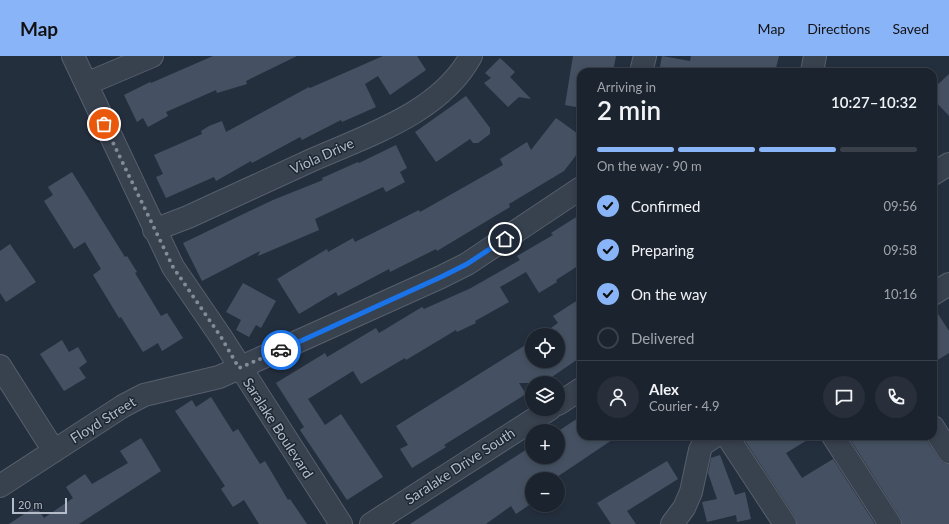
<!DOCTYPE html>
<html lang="en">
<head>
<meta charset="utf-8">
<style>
	:root { --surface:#1b232e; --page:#282f3a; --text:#f1f3f6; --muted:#a0a4aa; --line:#39404a; --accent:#8ab4f8 }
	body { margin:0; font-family:Lato,sans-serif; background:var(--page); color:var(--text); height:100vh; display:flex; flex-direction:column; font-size:15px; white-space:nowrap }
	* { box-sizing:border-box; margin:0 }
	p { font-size:13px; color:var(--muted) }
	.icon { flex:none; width:22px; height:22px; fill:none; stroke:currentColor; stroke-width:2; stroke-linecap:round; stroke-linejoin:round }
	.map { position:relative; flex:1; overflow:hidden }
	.sheet { position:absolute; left:577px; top:12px; width:360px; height:372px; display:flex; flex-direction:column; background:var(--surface); border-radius:12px; box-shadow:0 2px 6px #0003,0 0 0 1px var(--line) }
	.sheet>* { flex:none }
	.fabs { position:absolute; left:525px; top:272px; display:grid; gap:8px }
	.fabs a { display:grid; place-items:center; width:40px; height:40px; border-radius:50%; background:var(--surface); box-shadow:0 2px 6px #0003,0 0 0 1px var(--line); font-size:20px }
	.scale { position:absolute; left:12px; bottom:10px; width:55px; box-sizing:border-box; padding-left:4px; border:2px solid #b4bcc9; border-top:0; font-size:11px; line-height:14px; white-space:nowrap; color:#b4bcc9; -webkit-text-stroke:3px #1d2633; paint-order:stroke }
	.pin { position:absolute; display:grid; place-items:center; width:34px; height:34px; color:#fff; margin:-17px; border:2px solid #fff; border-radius:50%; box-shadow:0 1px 4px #0007 }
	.courier { position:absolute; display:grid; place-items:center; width:40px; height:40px; margin:-20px; border:3px solid #1a73e8; border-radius:50%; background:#fff; color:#222; box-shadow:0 1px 5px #0007 }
	.headline em { font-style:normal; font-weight:600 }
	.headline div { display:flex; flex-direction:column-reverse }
	.headline { display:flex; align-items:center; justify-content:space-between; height:68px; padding:0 20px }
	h1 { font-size:26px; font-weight:600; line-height:30px }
	.bar { display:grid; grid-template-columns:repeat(4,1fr); gap:6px 4px; align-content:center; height:48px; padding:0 20px }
	.bar i { height:5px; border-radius:3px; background:var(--line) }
	.bar .current { background:var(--accent) }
	.bar p { grid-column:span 4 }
	.line { display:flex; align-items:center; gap:10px; padding:0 20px; border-top:1px solid var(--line) }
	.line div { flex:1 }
	.round { display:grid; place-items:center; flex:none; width:42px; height:42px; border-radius:21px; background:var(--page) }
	ol { padding:0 20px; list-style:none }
	li { display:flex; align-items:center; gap:12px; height:44px }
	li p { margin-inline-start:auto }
	li .icon { padding:4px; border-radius:50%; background:var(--accent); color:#111; stroke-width:4 }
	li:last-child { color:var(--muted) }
	li i { width:22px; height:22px; border:2px solid var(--line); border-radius:50% }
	header { display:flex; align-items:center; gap:24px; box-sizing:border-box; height:56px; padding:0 20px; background:var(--accent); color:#111 }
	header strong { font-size:19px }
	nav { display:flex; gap:22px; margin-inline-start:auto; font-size:14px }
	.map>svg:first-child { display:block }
	.building { fill:#455162 }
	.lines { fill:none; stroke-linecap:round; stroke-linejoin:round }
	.minor-casing { stroke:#565f6c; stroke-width:24 }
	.minor { stroke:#38414e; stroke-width:22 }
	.done { stroke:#828b98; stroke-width:4; stroke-dasharray:0 7.2 }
	.route { stroke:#1a73e8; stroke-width:5 }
	.labels { text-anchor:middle; stroke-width:3; stroke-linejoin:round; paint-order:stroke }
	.street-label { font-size:14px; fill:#b4bcc9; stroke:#1d2633 }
</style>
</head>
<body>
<header>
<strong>Map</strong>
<nav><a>Map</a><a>Directions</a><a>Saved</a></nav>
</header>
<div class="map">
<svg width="949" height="468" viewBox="0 0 949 468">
	<rect width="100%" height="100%" fill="#242f3e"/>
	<path class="building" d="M213,0H297L246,25L247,28L217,37L216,34L166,56L168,60L148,71L143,62L137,66L124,39L150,26L151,27Z
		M383,0H417L426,14L390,39L378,20L365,28L376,51L342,66L341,64L302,84L300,81L252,107L251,105L216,125L214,121L166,142L156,121L163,118L154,99L202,78L201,75L209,70L222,65L226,76L309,31L310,32Z
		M573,0H616L613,16H581V52L565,49Z
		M662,0L690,5L691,0H779L775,16H659Z
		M500,2L515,16L510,21L531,43L519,41L508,51L484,27L491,22L485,17Z
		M949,18V60L933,43V33Z
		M466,40L490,72V78L478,87H473L470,83L436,106L415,76Z
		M556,62L581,80V93L564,115L509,148L510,151L437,195L436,193L390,216L389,213L338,240L336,236L299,258L277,223L327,193L328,196L353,182L355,186L419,154L420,156L503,109L500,103L527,86L531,94Z
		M396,89L407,112L400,116L405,126L386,136L383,131L315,163L319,174L258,200L260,195L202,225L183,187L273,144L323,124L322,122L358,106L359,107Z
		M72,116L125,201L127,200L137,216L135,217L161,260L167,257L183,282L162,295L158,287L143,296L121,261L119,262L93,219L101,213L85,186L74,193L44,145L53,139L48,131Z
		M581,158V208L556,224L557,226L539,237L526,216L500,231L509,246L475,265L476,267L457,276L456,274L406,304L405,302L361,328L353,315L308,343L325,369L341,358L383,421L347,444L300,374L304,371L276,327L325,297L327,301L376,272L379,277L422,251L424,253L471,232L520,204L517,200L553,179L551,177Z
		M10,188L36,226L6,246L0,237V195Z
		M243,227L276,245L261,272L256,269L249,281L236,274L241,264L226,256Z
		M581,242V301L543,327H519L526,338L444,389L446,391L412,412L400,393L408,389L396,370L532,285V305H558V279H541L558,267L553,260Z
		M933,250L949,275V297L933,307Z
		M62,284L69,296L78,291L87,306L79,312L86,322L64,335L40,298Z
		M211,341L233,376L238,373L260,408L265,405L288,444L290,443L307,468H259L244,444L233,451L221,433L225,430L175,355L192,344L196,351Z
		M581,360V380H618L557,421L558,423H532V447L516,458L511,450L486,468H410L532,390V401H558V387L565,382L560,374Z
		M742,380H814L786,397L802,422L833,403L875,468H797L795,461Z
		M848,380H924L939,403L943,407L949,408V468H902L900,461Z
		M141,382L161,415L79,468H9L36,450L44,462L73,442L66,431L85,418L92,428L128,407L120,395Z
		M720,399L735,439L745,436L751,463L737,466L736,459L707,466L702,446L717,443L708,417L711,402Z
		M667,405L678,423L627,455L636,468H611L597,447Z"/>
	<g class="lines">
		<g class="minor-casing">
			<path id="minor" d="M73,0L173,211L221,281L341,468
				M641,16L645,0
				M812,16L815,0
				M86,28L152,0
				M933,118L949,108
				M154,174L188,161C229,142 271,123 312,104C368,79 440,57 471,0
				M933,238L949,228
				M0,310L54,395
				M558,348L581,333
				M933,371L949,396
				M727,380L785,468
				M833,380L890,468
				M0,430L123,350L144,339L219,321L239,312L441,221L467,208L581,132
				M371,468L550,353
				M672,468L684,452L691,436L700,394L703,388L715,380"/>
		</g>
		<use href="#minor" class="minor"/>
	</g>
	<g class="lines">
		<path class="done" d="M104,68L173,211L221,281L239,312L281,294"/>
		<path class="route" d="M281,294L441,221L467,208L505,183"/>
	</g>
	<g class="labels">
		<g class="street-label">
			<text transform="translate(322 100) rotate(-24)" y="5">Viola Drive</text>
			<text transform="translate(103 364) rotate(-32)" y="5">Floyd Street</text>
			<text transform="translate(278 372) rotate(57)" y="5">Saralake Boulevard</text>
			<text transform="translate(460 410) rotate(-33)" y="5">Saralake Drive South</text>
		</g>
	</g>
</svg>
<div class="fabs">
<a><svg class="icon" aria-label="locate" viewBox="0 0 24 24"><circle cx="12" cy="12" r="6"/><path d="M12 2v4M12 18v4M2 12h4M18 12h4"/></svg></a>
<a><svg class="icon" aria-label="layers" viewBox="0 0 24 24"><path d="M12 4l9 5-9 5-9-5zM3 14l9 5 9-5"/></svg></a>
<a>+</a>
<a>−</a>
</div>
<div class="scale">20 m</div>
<div class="pin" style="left:104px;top:68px;background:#ea580c"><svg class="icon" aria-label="bag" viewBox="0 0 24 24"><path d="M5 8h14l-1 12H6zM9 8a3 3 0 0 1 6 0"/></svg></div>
<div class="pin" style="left:505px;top:183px;background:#1f2937"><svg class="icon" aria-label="home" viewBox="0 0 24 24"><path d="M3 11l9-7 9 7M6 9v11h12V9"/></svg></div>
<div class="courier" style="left:281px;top:294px"><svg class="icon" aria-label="car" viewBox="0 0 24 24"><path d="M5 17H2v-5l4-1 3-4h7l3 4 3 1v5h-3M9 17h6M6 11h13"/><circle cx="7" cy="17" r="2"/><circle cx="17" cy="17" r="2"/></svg></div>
<section class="sheet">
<div class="headline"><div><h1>2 min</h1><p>Arriving in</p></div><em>10:27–10:32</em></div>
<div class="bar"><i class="current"></i><i class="current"></i><i class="current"></i><i></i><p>On the way · 90 m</p></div>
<ol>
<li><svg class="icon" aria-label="check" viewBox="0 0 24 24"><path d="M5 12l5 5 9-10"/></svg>Confirmed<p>09:56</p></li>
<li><svg class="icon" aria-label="check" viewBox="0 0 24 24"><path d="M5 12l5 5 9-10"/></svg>Preparing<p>09:58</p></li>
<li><svg class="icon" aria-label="check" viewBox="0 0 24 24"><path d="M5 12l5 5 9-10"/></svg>On the way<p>10:16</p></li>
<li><i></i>Delivered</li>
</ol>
<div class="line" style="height:72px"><a class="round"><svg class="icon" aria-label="person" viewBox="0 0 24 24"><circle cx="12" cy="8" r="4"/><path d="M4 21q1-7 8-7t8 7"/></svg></a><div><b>Alex</b><p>Courier · 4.9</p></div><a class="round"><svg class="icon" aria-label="chat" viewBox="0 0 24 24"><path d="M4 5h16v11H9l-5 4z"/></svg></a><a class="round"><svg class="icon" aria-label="phone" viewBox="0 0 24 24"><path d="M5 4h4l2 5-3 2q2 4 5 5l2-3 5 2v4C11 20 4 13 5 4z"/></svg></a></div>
</section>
</div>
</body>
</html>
